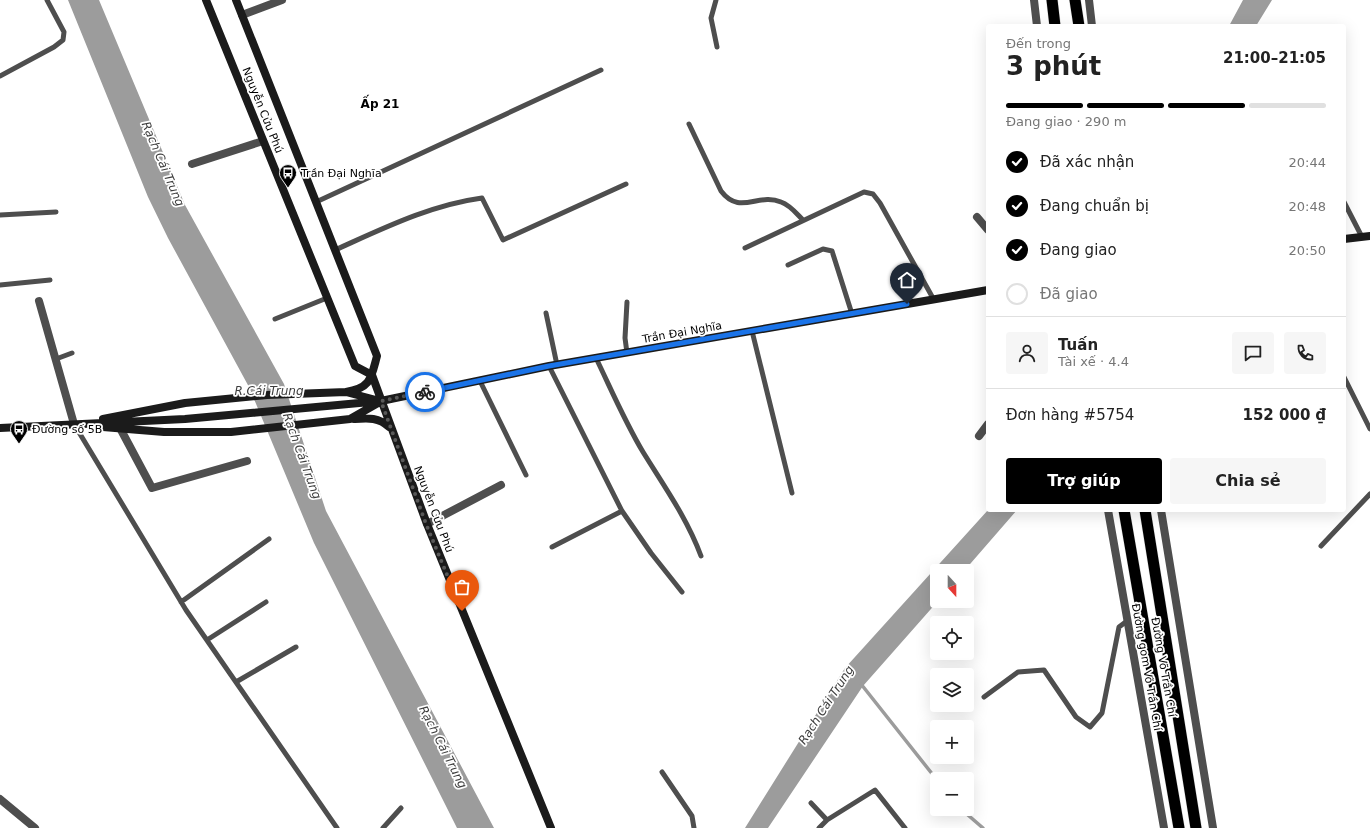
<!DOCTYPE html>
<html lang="vi">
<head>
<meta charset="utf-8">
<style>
	:root { --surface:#fff; --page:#f6f6f6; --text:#222; --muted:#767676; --line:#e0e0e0; --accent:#000 }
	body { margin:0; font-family:"DejaVu Sans",sans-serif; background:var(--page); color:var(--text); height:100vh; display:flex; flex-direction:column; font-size:15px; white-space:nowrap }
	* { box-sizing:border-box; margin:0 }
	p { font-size:13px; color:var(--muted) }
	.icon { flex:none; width:22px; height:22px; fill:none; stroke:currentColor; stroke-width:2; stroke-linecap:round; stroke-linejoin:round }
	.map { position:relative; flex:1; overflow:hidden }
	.panel { position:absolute; left:986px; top:24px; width:360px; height:488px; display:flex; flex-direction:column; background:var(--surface); border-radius:4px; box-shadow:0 4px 16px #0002 }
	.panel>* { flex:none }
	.needle { width:26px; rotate:159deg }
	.tools { position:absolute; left:930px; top:564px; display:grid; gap:8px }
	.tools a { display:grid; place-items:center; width:44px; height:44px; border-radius:4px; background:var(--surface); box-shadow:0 4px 16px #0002; font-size:20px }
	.pin { position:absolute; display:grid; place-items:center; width:34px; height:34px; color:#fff; margin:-41px -17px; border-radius:50% 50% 50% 0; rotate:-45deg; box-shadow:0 0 4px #0007 }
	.pin .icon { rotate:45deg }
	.courier { position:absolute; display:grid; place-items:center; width:40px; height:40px; margin:-20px; border:3px solid #1a73e8; border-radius:50%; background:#fff; color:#222; box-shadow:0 1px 5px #0007 }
	.headline em { font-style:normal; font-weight:600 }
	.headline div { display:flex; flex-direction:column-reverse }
	.headline { display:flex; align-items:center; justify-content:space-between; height:68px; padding:0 20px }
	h1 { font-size:26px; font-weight:600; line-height:30px }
	.bar { display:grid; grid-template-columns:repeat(4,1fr); gap:6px 4px; align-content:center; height:48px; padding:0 20px }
	.bar i { height:5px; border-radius:3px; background:var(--line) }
	.bar .active { background:var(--accent) }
	.bar p { grid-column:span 4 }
	.line { display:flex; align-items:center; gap:10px; padding:0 20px; border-top:1px solid var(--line) }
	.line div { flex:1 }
	.round { display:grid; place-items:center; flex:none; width:42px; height:42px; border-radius:4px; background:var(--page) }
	ol { padding:0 20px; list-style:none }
	li { display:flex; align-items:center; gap:12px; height:44px }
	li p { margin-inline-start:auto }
	li .icon { padding:4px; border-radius:50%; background:var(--accent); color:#fff; stroke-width:4 }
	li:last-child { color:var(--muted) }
	li i { width:22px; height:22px; border:2px solid var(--line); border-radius:50% }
	.action { display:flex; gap:8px; margin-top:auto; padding:8px 20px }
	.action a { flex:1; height:46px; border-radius:4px; background:var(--accent); color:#fff; font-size:16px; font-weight:600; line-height:46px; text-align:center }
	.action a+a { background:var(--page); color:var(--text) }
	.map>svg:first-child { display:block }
	.water { fill:#9c9c9c }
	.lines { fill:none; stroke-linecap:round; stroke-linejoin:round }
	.stream { stroke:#9c9c9c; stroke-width:3.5 }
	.trunk-casing { stroke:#dbdbdb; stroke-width:12 }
	.service { stroke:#4e4e4e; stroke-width:5 }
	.minor { stroke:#4e4e4e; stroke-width:8 }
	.secondary { stroke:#1b1b1b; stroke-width:8 }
	.trunk { stroke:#000; stroke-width:11 }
	.done { stroke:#595959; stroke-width:4; stroke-dasharray:0 7.2 }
	.route { stroke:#1a73e8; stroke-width:5 }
	.labels { text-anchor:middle; stroke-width:3.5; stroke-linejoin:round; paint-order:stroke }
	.street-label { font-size:11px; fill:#000; stroke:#fff }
	.poi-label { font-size:11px; fill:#000; stroke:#fff; text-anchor:start }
	.neighbourhood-label { font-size:12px; font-weight:bold; fill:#000; stroke:#fff }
	.water-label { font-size:12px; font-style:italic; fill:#3d3d3d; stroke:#fff }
</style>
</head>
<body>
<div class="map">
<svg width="1370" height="828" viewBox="0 0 1370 828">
	<rect width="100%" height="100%" fill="#fff"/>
	<path class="water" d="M68,0H99L185,205L284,384L326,511L494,828H457L314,543L249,387L168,238L148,197Z
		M1243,0H1272L1256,26H1229Z
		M988,510H1017L964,571H937L938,601L863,686L768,828H745L845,668Z"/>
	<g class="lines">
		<path class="stream" d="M861,684L937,780
			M961,809L983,828"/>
		<g class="trunk-casing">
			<path id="trunk" d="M1052,0L1055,26
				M1075,0L1079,26
				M1124,510L1179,828
				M1145,510L1196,828"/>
		</g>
		<path class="service" d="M716,0L711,18L717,47
			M0,76L54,47L63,40L64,32L47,0
			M689,124L721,191C740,216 758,192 781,202C790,205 796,213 803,220
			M316,202L601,70
			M1344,202L1362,237
			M0,215L56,212
			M745,248L864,192L873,194L880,203L934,300
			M335,250C382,229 430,205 482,198L503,240L626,184
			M788,265L823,249L832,251L852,314
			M0,285L50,280
			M546,313L557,365
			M275,319L327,298
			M752,331L792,493
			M627,353L625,338L627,302
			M596,358C611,389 625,422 643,452C664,486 687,518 701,556
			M56,359L72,353
			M549,366L622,511L651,553L682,592
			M1344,377L1370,429
			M480,381L526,475
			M74,424L186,610L337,828
			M1321,546L1370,494
			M552,547L622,511
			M181,602L269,539
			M207,640L266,602
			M236,682L296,647
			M984,697L1018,672L1044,670L1076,717L1090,727L1102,713L1119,627L1127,621
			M662,772L692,816L694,828
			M811,803L827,820
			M383,828L401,808
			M819,828L827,820L875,790L905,828"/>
		<path class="minor" d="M1034,0L1037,26
			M1089,0L1092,26
			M242,15L282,0
			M192,164L263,141
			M977,217L988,230
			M39,301L74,424
			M120,428L152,488L247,461
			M979,436L988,424
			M1108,510L1164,828
			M1161,510L1213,828
			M427,524L501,485
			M0,799L35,828"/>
		<path class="secondary" d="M206,0L355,366L372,375L427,524L551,828
			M236,0L377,356C371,378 371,388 346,392
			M1344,239L1370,236
			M103,419L185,403L267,395L346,392L376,400
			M354,419C368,418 379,417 389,427
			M103,427L164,432H231L350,419L378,403
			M0,428L185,419L381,401L549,366L988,290"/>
		<use href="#trunk" class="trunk"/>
	</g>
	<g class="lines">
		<path class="done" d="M425,392L381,401L426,524L462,611"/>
		<path class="route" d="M425,392L549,366L907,304"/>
	</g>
	<defs>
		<g id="bus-pin" transform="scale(0.9)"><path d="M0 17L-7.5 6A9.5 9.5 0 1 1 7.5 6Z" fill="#000" stroke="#fff"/><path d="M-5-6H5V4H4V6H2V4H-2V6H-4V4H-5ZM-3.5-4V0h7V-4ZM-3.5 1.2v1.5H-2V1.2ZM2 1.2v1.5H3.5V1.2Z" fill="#fff"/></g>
	</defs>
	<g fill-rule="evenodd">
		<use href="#bus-pin" x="288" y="173"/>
		<use href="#bus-pin" x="19" y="429"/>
	</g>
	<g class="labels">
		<g class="street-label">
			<text transform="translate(263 110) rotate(68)" y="4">Nguyễn Cửu Phú</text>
			<text transform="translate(682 332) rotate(-10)" y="4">Trần Đại Nghĩa</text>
			<text transform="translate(434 509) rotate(69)" y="4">Nguyễn Cửu Phú</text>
			<text transform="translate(1147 667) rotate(80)" y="4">Đường gom Võ Trần Chí</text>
			<text transform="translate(1164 667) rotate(80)" y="4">Đường Võ Trần Chí</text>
		</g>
		<g class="poi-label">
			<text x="301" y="177">Trần Đại Nghĩa</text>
			<text x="32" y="433">Đường số 5B</text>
		</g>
		<g class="neighbourhood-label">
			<text x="380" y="108">Ấp 21</text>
		</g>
		<g class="water-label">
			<text transform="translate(163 164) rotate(67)" y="4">Rạch Cái Trung</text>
			<text x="269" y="395">R.Cái Trung</text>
			<text transform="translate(302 456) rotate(70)" y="4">Rạch Cái Trung</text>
			<text transform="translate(826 705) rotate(-57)" y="4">Rạch Cái Trung</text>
			<text transform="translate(443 747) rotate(63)" y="4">Rạch Cái Trung</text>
		</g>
	</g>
</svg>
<div class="tools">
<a><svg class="needle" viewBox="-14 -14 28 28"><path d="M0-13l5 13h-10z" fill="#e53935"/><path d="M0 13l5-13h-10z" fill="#767676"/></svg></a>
<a><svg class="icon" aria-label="locate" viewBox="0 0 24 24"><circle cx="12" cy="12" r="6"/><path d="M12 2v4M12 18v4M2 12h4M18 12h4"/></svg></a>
<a><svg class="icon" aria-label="layers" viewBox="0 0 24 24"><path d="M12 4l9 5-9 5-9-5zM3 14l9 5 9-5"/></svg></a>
<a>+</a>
<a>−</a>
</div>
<div class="pin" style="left:462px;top:611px;background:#ea580c"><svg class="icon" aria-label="bag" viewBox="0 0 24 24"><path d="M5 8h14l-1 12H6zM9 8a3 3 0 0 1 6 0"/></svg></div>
<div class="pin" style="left:907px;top:304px;background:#1f2937"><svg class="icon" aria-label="home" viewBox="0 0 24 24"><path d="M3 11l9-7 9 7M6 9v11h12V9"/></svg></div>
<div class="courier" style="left:425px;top:392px"><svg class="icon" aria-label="bike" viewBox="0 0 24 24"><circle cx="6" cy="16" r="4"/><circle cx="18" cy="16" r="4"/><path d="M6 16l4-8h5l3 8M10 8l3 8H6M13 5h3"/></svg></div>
<section class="panel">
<div class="headline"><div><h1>3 phút</h1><p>Đến trong</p></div><em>21:00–21:05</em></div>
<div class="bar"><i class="active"></i><i class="active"></i><i class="active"></i><i></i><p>Đang giao · 290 m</p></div>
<ol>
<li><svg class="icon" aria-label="check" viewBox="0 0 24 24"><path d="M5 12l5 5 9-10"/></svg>Đã xác nhận<p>20:44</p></li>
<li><svg class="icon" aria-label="check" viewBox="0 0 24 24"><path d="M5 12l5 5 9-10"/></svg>Đang chuẩn bị<p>20:48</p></li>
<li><svg class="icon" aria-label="check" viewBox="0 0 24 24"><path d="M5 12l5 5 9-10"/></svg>Đang giao<p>20:50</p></li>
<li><i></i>Đã giao</li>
</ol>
<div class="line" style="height:72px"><a class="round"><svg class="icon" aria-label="person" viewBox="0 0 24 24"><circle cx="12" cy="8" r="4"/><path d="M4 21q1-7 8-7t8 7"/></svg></a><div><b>Tuấn</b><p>Tài xế · 4.4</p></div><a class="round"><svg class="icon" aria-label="chat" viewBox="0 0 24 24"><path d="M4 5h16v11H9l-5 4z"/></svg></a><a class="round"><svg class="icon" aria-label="phone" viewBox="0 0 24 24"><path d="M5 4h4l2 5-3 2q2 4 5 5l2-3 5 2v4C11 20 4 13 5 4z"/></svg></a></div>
<div class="line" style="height:52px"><div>Đơn hàng #5754</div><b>152 000 ₫</b></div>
<div class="action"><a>Trợ giúp</a><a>Chia sẻ</a></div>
</section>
</div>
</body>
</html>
